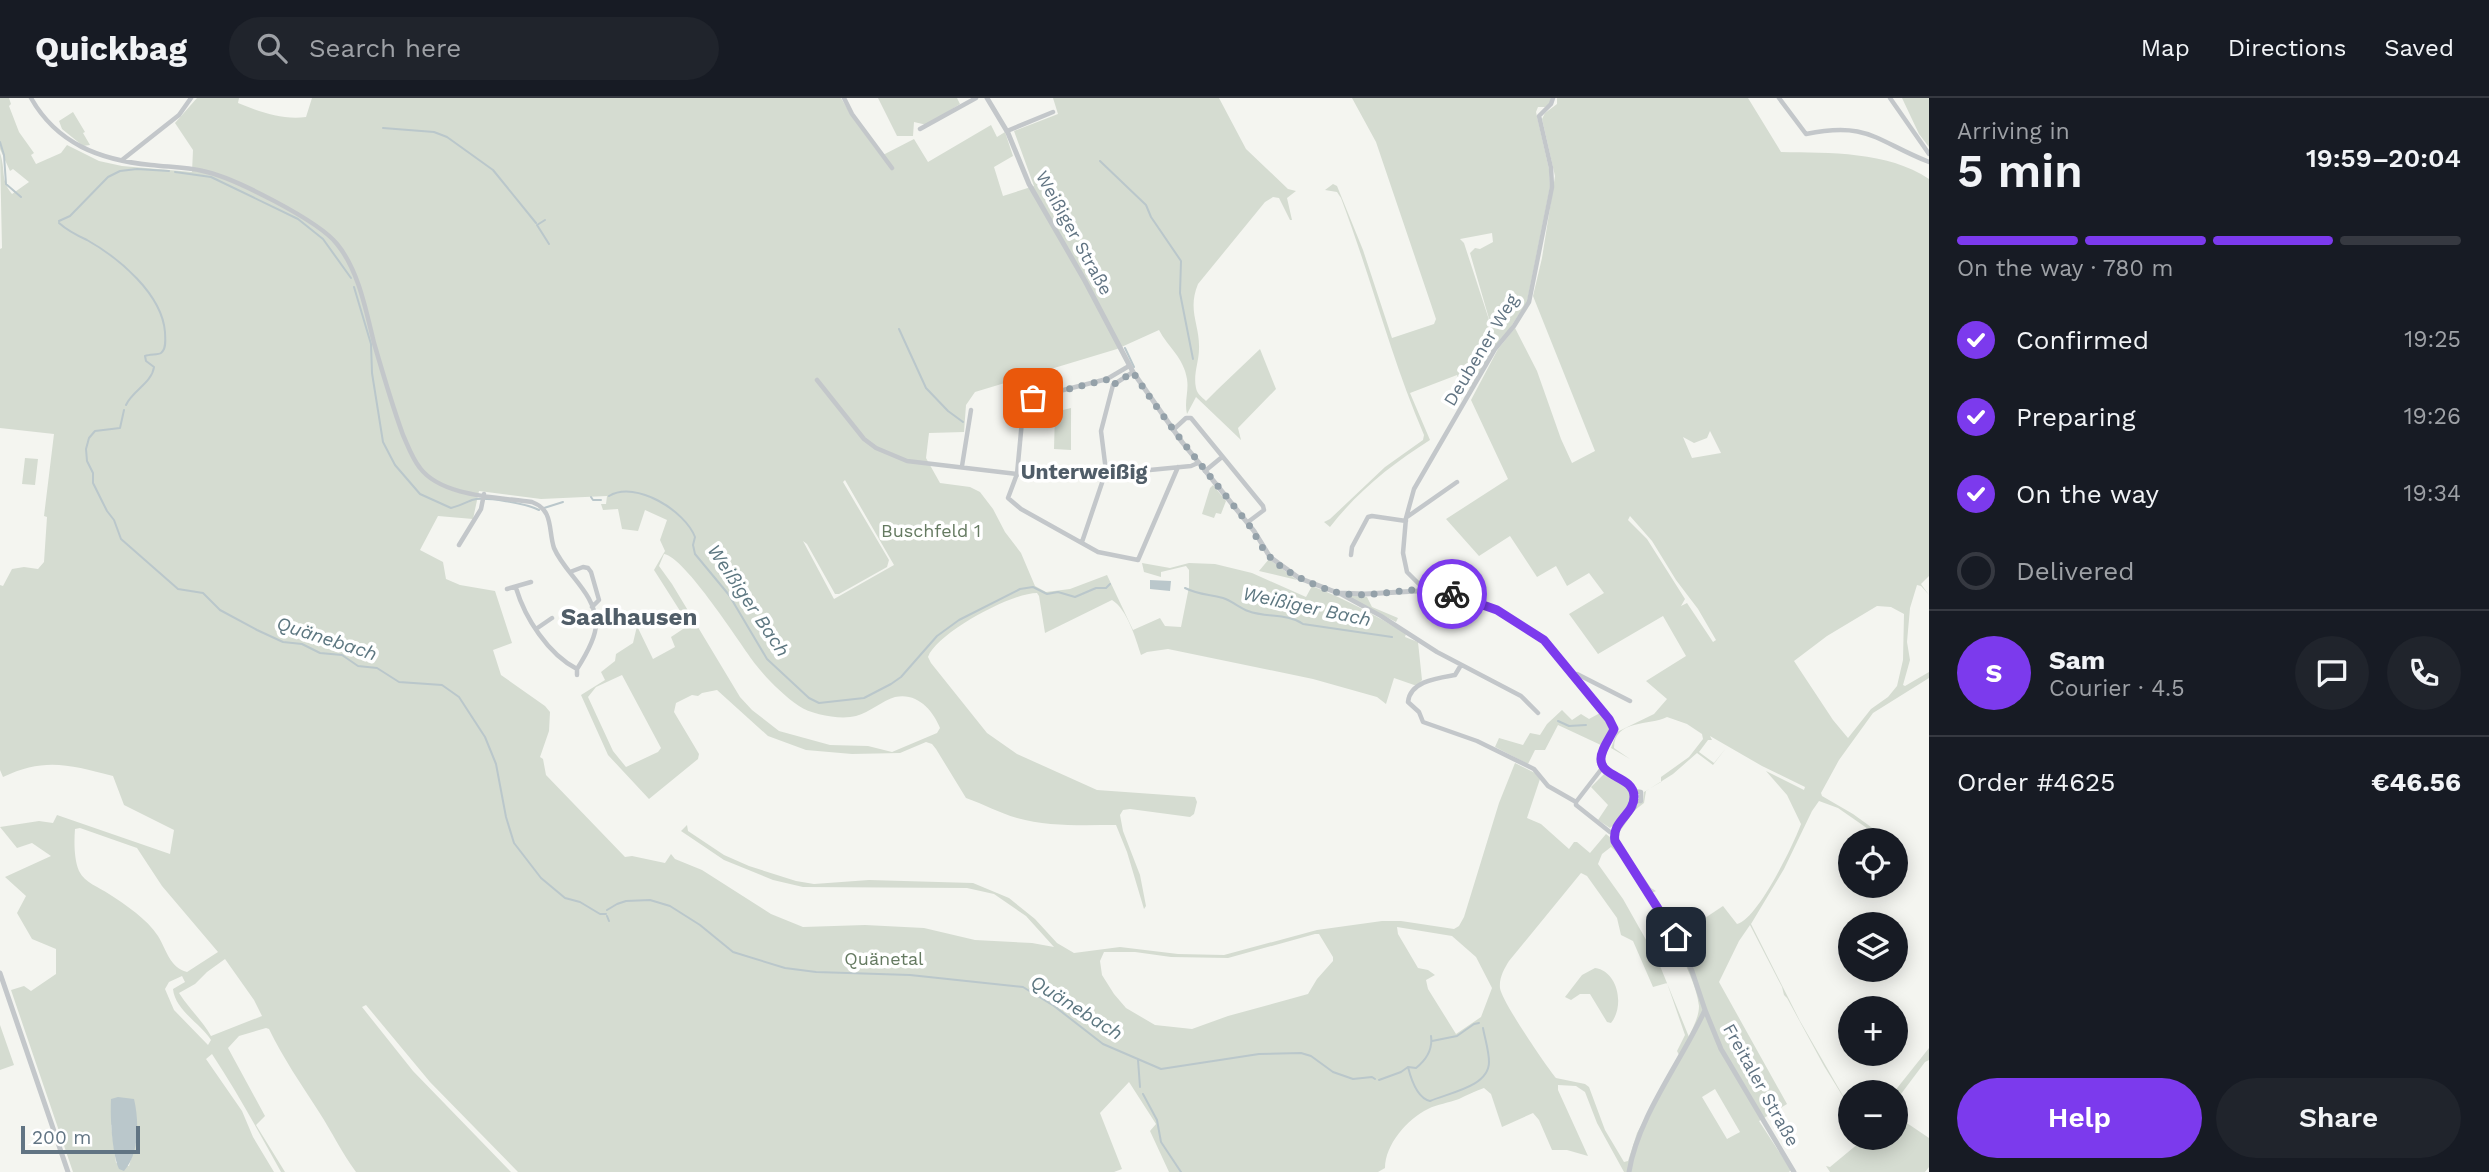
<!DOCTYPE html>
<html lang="en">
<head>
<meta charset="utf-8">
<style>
	:root { --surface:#171b24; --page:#20242c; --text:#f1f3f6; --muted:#9ea1a6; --line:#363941; --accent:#7c3aed }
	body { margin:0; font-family:"Work Sans",sans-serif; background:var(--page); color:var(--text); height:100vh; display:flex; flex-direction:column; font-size:26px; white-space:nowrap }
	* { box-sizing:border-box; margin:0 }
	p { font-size:23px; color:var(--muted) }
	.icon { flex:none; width:38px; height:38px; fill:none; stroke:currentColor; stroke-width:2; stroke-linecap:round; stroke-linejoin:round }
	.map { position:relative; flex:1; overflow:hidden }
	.details { display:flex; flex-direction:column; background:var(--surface); width:560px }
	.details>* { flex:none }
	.fabs { position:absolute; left:1838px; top:730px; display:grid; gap:14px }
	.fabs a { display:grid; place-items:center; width:70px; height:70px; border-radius:50%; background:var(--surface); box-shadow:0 4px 18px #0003; font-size:35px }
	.scale { position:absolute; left:21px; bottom:18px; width:119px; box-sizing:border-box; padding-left:7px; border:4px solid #617483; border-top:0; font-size:19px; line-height:24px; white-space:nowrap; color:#617483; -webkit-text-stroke:5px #fff; paint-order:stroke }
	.pin { position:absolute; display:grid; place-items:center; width:60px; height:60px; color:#fff; margin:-30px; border-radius:14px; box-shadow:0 4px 10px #0006 }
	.courier { position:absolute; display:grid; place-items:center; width:70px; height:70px; margin:-35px; border:5px solid #7c3aed; border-radius:50%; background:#fff; color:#222; box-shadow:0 2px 9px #0007 }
	.headline em { font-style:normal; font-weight:600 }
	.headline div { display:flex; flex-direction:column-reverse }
	.headline { display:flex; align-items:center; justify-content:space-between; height:119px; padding:0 28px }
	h1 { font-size:46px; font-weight:600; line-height:52px }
	.bar { display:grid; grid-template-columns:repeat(4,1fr); gap:10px 7px; align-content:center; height:84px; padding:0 28px }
	.bar i { height:9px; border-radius:5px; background:var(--line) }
	.bar .current { background:var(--accent) }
	.bar p { grid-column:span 4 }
	.line { display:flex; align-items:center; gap:18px; padding:0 28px; border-top:2px solid var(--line) }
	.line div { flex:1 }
	.round { display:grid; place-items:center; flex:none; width:74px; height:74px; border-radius:37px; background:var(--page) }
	ol { padding:0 28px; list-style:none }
	li { display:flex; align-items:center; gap:21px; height:77px }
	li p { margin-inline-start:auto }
	li .icon { padding:7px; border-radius:50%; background:var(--accent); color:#fff; stroke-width:4 }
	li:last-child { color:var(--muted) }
	li i { width:38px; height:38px; border:4px solid var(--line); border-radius:50% }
	.primary-button { display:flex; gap:14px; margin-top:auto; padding:14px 28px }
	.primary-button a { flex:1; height:80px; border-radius:42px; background:var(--accent); color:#fff; font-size:28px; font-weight:600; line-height:80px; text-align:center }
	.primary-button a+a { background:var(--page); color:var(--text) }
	header { display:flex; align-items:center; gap:42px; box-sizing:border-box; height:98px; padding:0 35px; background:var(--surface); border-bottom:2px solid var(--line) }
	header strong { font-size:33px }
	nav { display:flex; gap:38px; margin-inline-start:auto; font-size:24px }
	.search { width:490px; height:63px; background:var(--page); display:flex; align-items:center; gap:18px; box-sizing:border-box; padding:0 24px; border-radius:38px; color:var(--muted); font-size:26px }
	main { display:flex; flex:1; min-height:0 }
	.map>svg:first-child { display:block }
	.green { fill:#d5dcd1; fill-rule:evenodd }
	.water { fill:#bac7cb }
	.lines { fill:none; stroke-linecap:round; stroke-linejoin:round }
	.stream { stroke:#bac7cb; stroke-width:2 }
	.minor { stroke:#c3c7ca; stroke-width:4.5 }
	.tertiary { stroke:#c3c7ca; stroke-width:5 }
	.done { stroke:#94a1a9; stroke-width:7; stroke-dasharray:0 12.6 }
	.route { stroke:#7c3aed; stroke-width:9 }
	.labels { text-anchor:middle; stroke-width:7; stroke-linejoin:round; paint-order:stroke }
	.street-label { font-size:18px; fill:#617483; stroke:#fff }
	.park-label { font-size:18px; fill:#657a61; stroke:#fff }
	.water-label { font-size:19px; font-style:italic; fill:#5d7781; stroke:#fff }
	.quarter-label { font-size:21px; font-weight:bold; fill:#505d68; stroke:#fff }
	.district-label { font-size:24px; font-weight:bold; fill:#505d68; stroke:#fff }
</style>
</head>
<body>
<header>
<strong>Quickbag</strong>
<div class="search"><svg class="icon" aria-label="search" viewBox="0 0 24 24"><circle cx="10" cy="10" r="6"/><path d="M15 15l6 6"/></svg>Search here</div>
<nav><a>Map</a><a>Directions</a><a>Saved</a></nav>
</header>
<main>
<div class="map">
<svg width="1929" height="1074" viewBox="0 0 1929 1074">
	<rect width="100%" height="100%" fill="#f4f5f0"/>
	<path class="green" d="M0,0H9L11,6L9,8L19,34L34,55L31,57L36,66L61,55L67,47L99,63L122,68L192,74L193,52L175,25L197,0H239L238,5C260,14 282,22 306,19L312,0H841L851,17L881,58L914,41L928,64L991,27L997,39L1005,34L1013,58L994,69L1003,98L1034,88L1014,33L1058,16L1053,0H1219L1246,51L1288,91L1296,93L1287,100L1292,122H1290L1279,100L1273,99L1265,104L1198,186C1187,213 1200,226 1199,251C1199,263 1193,277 1196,290C1197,296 1202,299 1206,303L1217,292L1260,251L1276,291L1238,330L1241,342L1196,299L1187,316C1184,304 1189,293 1187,281C1184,260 1168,249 1159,232L1117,251L975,294L966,307L964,334L929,335L926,360L940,385L970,389L980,394L993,411L1005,434L1021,455L1035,488L1046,494L1070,491L1107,477L1133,532L1160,520L1165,528L1181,529L1189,489V472L1186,468L1161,474V479L1144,474L1142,465L1170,470L1189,465L1215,466L1252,475L1306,499L1312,488C1345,501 1376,517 1406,536L1405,539L1418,544L1422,582L1417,588L1394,580L1386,606L1377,599L1313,581L1168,551L1147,554L1141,557C1136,541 1127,511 1112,502L1045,535L1039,498L1037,495C1011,495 937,535 928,559L931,565L987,635L1017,656L1097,692L1195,699L1197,704L1194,716L1190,719L1130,711L1123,712L1120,717L1123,733L1140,777L1146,808L1144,811L1127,754L1116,727C1084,727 1048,729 1017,720C999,715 984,706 966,700L936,651L932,646L926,644L900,655L852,656L806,652L768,638L717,592L702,595L698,598L692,597L676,605L674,614L699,656L698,661L649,701L608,657L581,597L605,582L601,574L615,563L616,556L633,545L637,528L653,561L675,549L671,539L689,527L654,472L665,453L660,442L667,422L645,412L638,433L622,431L618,411L603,412L601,406H606L607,398L541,401L479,393L473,421L438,418L420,452L443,464L446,481L460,487L495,493L512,545L493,552L501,577L545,608L550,614L549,633L540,659L543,661L546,677L625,759L632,758L665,765L671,756L675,761L702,772L771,816L803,829L865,827L924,830L975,842L1032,845L1054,849L1026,818L994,796L967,790L803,789L773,782L724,762L681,733L687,727L688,733L724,757L749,768L796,783L814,786L869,782L973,785L1009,800L1035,821L1057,845L1074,855L1120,849L1178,856L1224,857L1317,832L1382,823H1401L1454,831L1459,828L1464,819L1499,705L1515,665L1535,675L1540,681L1527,720L1541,726L1569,751L1574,744H1577L1590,755L1606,736L1611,740L1613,746L1617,745V733L1633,708L1643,704L1644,694L1661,684V679L1689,659L1703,641L1702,636L1687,626L1667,619C1650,628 1614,621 1614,650L1630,661L1611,650L1617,634L1654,616L1667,601L1646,583L1686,558L1663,518L1598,556L1569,516L1604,495L1589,475L1567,488L1556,468L1537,479L1510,438L1479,458L1446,421L1508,381L1471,302L1498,251L1515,230L1537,273L1561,341L1572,365L1595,353L1533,198L1542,160L1555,78L1542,21L1545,15L1557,6V0H1748L1781,54C1830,55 1887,53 1929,81V478L1921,486L1929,497L1921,488L1917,487L1910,510L1907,544L1910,562L1903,587L1905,588L1929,574V580L1873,615L1839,662L1821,695L1822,698L1853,716L1889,742H1884L1838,710L1819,703L1812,713L1784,771L1751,826L1800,923L1850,1010L1824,968L1787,900L1784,897L1782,889L1750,827L1739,843L1719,884L1787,1006L1759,1023L1791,1072L1789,1074H1624L1597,1025L1585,994L1576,988L1558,987V992L1588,1058L1567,1052H1552L1539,1022L1533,1015L1502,1029L1491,996L1484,990C1475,993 1467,997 1459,1001C1449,1005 1437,1006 1428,1011C1407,1021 1385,1047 1385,1070L1378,1074H1169L1150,1033L1156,1026L1129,984L1100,1015L1122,1071L1114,1074H518L430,984L366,907L362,909L413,973L511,1074H356C342,1055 332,1034 319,1014C301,986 283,960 269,931L266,930L239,938L228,950L265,1018L256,1027L285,1074H281C259,1034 237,994 212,956L206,961L242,1013L253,1039L274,1074H73L11,892L24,888L31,893L56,876V851L32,841L17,815L26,798L5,779L51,758L32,745L17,750L0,729L39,723L53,725L57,717L170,756L174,732L124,707L113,678C70,667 45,659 3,679L0,672V487L3,488L12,471L24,469L38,471L44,464L47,419L44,418L54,336L0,330V151L2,150L0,55C6,73 0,81 12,96L29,84L13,71L10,73L0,51ZM1710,333L1721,355L1692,360L1683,339L1694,345L1707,340ZM845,382L894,467L834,501L803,443L807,446L835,496H839L887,469L889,462L843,384ZM1630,418L1652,443L1676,482L1698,511L1716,542L1713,544L1687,505L1681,508L1685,501L1647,441L1628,422ZM664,456C685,459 740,546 756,567C768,582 783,597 799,608C812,617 841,622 856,618C870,614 882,603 895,599C917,594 933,612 940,630L937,635L892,654L868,648L830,647L779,633L752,612L740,599L672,486L659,468ZM1877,508L1891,509L1904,516L1903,562L1897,588L1888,599L1871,611L1848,640L1833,622L1794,563L1827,538ZM622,577L661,650L658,654L626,669L613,653L588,599L596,589ZM1710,638L1762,668L1805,689L1804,692L1766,673L1787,697L1801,726C1794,746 1757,822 1737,826L1723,808L1678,838L1652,795L1656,793L1651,790L1619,744L1618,736L1635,712L1644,705L1646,693L1673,676L1697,655L1713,667L1726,650L1714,665L1699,654L1708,642H1712ZM80,730L137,750L162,788L218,854L187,874C170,870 166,851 158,838C147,821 126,807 109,796C99,789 85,785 79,773C74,761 74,744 75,731ZM1611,749C1637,771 1697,874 1699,908C1699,919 1693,929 1689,939L1658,863L1623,801L1598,766L1602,756ZM1581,775L1587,778L1617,820L1621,837L1633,843L1653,889L1667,885L1685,937L1677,953L1679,957L1637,1035L1628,1063L1624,1064L1605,1032L1589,989L1585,986L1556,980C1546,968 1501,902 1500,890C1499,880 1504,871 1509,863ZM1397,829L1452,838L1476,859L1492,890L1481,919L1456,936L1428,891L1426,882L1435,877L1428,872L1418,870L1398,836ZM1315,836H1319L1333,859V863L1317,881L1308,896L1228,918L1192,931L1155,927L1126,910L1114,896L1102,877L1100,863L1104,854H1135L1171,859L1228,860ZM225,861L254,902L262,918L211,938C202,922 190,912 179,895L195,886L207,874ZM182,878L185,884L173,891C175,912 200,925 211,942L208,947L174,912L165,891L169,884ZM1715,991L1740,1034L1727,1041L1702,999ZM136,1011V1044L129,1068L116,1065L111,1027Z
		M878,0H957L960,6L927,27L914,24L913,38H897Z
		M1352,0H1551L1550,6L1545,9H1538L1536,14L1549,71L1550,89L1527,204L1471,290L1462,289L1457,277L1410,295L1430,342C1392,366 1358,393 1330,429L1324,424L1330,421L1385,369L1423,342L1424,337C1391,260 1371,179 1341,100L1337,94L1325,92L1333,86L1337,88L1363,152L1392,240L1434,226L1436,221L1376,44ZM1492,135L1493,144L1480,151L1475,150L1470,155L1492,231L1464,145L1460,141Z
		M1902,0H1929V49L1919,36Z
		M73,14L85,34L83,35L90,47L83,48L62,31L59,23Z
		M1071,310V352L1054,351L1055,314Z
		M25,360L38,361L35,387L22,386Z
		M1213,387L1226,403L1221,416L1216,415L1214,420L1202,416L1210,390Z
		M1269,461L1297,482L1259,473Z
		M1344,497L1367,499L1372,509L1398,520L1396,524Z
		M1562,612L1572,622L1581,616L1589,621L1600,615L1610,629L1603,648L1558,627L1545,652H1535L1528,666L1495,649L1499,640L1523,647L1530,635L1540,637L1547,626Z
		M1606,674C1612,678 1620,681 1625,687C1640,700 1621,722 1610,730L1598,722L1608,707L1591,689Z
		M1595,870C1618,873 1625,908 1611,925L1607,924L1590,896H1580L1571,902L1565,899L1582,877Z
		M0,927L14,967L0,972Z
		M1929,950V962L1925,964L1895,1004L1894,994Z
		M1895,1017L1929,1040V1069L1925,1074H1830L1826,1068L1830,1069L1865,1040H1895Z"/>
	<path class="water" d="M1150,482L1171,483L1170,493L1150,491Z
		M118,999L134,1001C139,1022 140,1055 124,1073L119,1071C112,1055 110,1019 111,1001Z"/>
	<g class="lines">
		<path class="stream" d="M383,30L434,34L447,39L493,72L536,125
			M0,44L4,57L6,86L21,99
			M1100,63L1146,107L1151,119L1181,163L1180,195L1193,261
			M175,74L211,79L298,121L323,141L351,180
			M545,122L537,127L549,146
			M59,123L70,118L108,79L120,73L137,71L169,73
			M59,125C68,133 76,137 87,142C119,160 162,196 165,234C165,240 167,251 161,255C158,257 150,256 145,258L146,263L154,269C152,285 132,293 126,307
			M354,189L371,246L372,275L383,344L395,367L420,396L451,410C459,408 465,405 472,402C485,398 527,406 539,412
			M899,231L926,290L948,313L963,324
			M1125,250L1134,269
			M124,312L120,330L95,333L89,340L86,351L87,363L93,375V385L107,413L114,422L121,441L178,491L203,495L220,512L257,532L283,544L302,546L320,555L342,557L358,568L377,570L399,584L442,587L459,599L485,639L496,666L506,719L514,745L541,780L565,800L580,804L600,816H606
			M609,398C636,382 685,413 695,439L693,447L695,456L729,497L767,561L809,600L819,605L864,600L891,586L901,579L937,538L959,522L1020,491L1033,489L1047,496L1058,494L1075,499L1096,490H1106L1110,486
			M591,399L593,402H601
			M544,410L563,404
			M1185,490C1199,497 1208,496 1223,500C1232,503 1240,510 1248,513C1266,520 1287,515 1303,526L1392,539
			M1558,623L1569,628L1586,627
			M1618,739L1619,730L1636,709
			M607,812L617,806L626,803L650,802L670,808L700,827L733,854L785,870L816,874L910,877L1023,889L1054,908L1103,946L1161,971L1259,956L1301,955L1311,958L1333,974L1353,981L1372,979L1375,981
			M607,818L609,823
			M1432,943L1457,938L1474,926L1479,925
			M1138,962L1140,989
			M1408,969C1411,981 1417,1000 1430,1003C1448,995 1489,989 1489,964C1489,953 1485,941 1483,930
			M1379,982L1401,974L1408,969L1416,970C1426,962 1433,952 1431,938
			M1143,996L1157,1022L1161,1044L1181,1074"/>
		<path class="minor" d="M31,0C57,46 100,62 151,67C168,69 186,69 203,73C233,79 319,123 337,146C359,173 366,213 374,245C383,276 392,307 403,337C408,348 412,360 420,370C442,399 498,399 532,404C554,412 548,432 554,450C565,476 596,495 596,526C596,539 584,560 577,571V577
			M844,0L852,16L892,70
			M1779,0L1806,36C1868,23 1876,43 1929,64
			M1890,0L1929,56
			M920,31L976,0
			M1007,33L1053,14
			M122,62L179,17L191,0
			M1129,268L1107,281L1024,302L1017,376L1008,400L1021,411L1098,454L1138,462L1178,369
			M817,282L864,341L876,350L907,363L1017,376L1039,377L1088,378L1191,368L1198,365
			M1113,287L1133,274
			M1173,332L1186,320H1191L1263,408L1264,412L1248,424
			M962,368L971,312
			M1205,373L1222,359
			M1407,419L1457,384
			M1082,444L1106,373L1101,333L1113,287
			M459,447L481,411L484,396
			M1351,457L1352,449L1368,419L1372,418L1406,423
			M570,474L583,469L588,470L591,474L599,502L592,509
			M516,490C525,520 548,556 577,571
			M507,491L531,484
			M1421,492L1422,489L1407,474L1403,455L1406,420L1414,391L1495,251L1514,228L1529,204L1552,89L1551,70L1539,18L1551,6L1553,0
			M1339,495L1381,518L1437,554L1521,598L1538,615
			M536,531L552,520
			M1461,567L1455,577C1438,580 1410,583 1408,604L1419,614L1423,624L1477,643L1534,671L1548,688L1576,704V707L1610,734L1614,735
			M1575,579L1577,576L1630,603
			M1633,693L1641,694V703L1633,704
			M1576,704L1603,669"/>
		<path class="tertiary" d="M987,0L1008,35L1029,86L1085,183L1133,274L1182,344L1254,433L1270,459L1299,480L1338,495L1365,496L1435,492L1497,512L1544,542L1609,621L1614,631C1611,641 1600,653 1601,662C1602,680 1633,678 1634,698C1635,716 1611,723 1615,742L1676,839L1692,873L1705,912L1721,951L1794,1074
			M0,875L68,1074
			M1629,1074C1638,1018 1681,964 1705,912"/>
	</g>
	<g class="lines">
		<path class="done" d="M1033,300L1109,281L1113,287L1133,274C1167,327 1207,374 1246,423C1255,434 1260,449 1270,459C1287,476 1313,487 1335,494C1374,504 1415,483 1452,496"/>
		<path class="route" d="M1452,496L1497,512L1544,542L1609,621L1614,631C1610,640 1600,653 1601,662C1602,680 1633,678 1634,698C1635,716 1611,723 1615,743L1676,839"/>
	</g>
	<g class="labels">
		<g class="street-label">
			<text transform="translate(1074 135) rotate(61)" y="6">Weißiger Straße</text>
			<text transform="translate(1481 252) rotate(-59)" y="6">Deubener Weg</text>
			<text transform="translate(1761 987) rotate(61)" y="6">Freitaler Straße</text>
		</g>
		<g class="park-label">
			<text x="931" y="439">Buschfeld 1</text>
			<text x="884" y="867">Quänetal</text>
		</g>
		<g class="water-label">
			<text transform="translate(749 502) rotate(56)" y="7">Weißiger Bach</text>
			<text transform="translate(1307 508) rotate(12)" y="7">Weißiger Bach</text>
			<text transform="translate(327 540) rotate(18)" y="7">Quänebach</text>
			<text transform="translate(1077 909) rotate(32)" y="7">Quänebach</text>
		</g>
		<g class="quarter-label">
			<text x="1084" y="381">Unterweißig</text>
		</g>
		<g class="district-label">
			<text x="629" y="527">Saalhausen</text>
		</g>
	</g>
</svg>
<div class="fabs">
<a><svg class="icon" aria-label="locate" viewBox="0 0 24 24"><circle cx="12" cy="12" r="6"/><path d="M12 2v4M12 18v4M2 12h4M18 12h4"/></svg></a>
<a><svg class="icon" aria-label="layers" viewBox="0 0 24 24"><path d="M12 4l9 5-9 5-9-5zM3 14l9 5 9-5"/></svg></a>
<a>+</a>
<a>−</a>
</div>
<div class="scale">200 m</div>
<div class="pin" style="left:1033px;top:300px;background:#ea580c"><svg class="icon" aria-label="bag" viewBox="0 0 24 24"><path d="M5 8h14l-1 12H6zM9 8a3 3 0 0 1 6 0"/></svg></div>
<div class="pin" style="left:1676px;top:839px;background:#1f2937"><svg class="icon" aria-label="home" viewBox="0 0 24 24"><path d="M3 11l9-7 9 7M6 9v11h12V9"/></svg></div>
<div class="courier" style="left:1452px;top:496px"><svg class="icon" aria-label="bike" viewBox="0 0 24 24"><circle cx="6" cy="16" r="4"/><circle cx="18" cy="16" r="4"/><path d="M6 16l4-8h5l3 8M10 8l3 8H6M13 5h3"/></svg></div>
</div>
<section class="details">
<div class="headline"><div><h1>5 min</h1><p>Arriving in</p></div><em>19:59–20:04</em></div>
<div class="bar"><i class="current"></i><i class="current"></i><i class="current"></i><i></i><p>On the way · 780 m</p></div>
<ol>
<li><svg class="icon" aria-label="check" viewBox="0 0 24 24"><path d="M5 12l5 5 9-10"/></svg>Confirmed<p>19:25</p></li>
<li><svg class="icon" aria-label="check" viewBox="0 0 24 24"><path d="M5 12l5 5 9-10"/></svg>Preparing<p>19:26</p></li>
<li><svg class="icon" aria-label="check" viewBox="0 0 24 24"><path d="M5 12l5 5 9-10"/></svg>On the way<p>19:34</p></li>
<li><i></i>Delivered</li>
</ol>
<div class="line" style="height:126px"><b class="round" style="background:var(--accent);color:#fff">S</b><div><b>Sam</b><p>Courier · 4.5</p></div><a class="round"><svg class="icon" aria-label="chat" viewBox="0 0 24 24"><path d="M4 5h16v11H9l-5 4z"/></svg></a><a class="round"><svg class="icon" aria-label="phone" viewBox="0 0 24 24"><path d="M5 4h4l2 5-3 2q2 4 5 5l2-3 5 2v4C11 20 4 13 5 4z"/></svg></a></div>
<div class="line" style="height:91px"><div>Order #4625</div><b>€46.56</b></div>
<div class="primary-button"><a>Help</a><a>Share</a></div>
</section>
</main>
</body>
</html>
